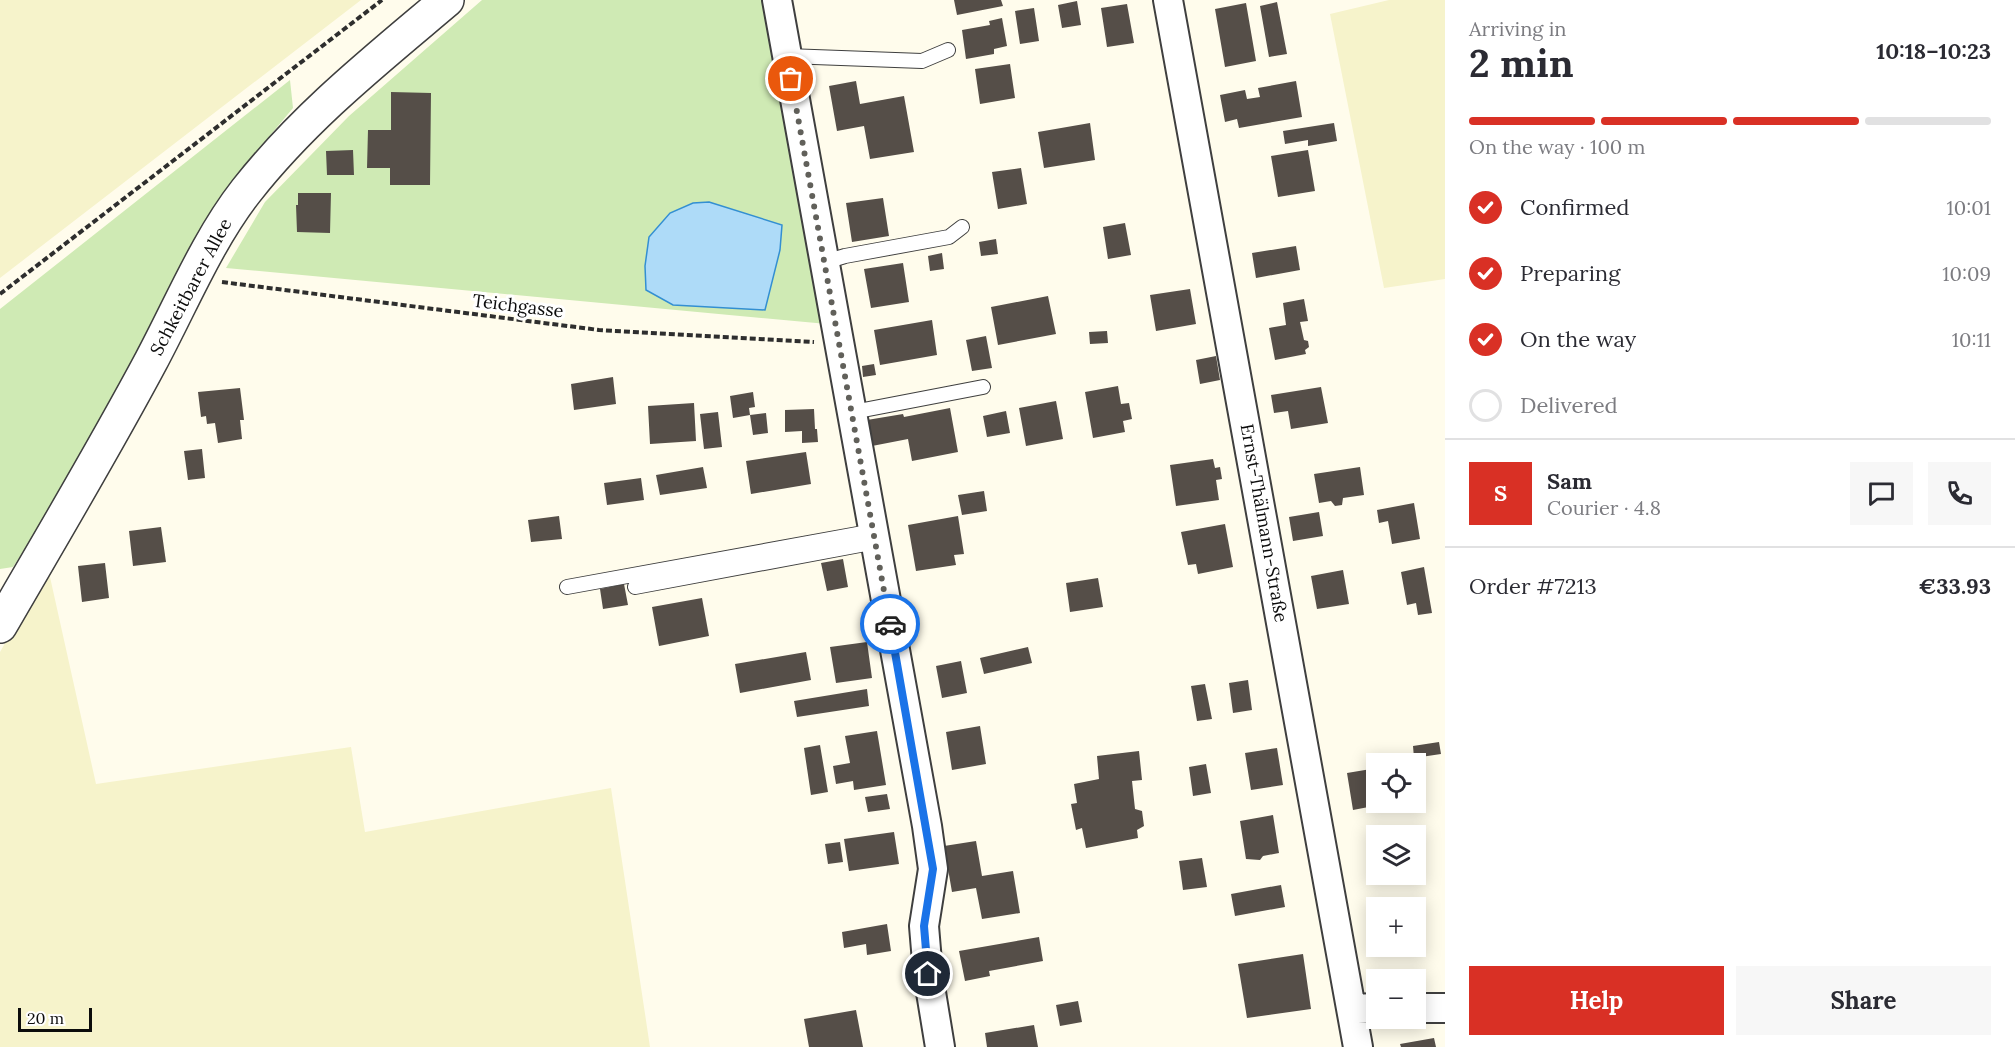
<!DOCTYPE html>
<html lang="en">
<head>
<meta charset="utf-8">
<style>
	:root { --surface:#fff; --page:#f7f7f7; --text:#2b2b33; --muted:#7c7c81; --line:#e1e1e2; --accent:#d93025 }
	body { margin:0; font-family:Lora,serif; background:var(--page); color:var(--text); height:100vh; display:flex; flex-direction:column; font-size:22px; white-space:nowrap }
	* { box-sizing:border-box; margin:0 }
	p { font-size:20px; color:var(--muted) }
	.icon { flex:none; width:33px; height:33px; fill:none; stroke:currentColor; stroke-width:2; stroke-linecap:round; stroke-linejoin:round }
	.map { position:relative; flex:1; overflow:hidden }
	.side { display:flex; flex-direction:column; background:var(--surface); width:570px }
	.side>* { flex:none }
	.buttons { position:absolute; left:1366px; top:753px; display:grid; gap:12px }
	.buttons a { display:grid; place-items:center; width:60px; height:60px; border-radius:0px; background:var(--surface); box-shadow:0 3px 15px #0003; font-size:30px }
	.scale { position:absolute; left:18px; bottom:15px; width:74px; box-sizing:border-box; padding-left:6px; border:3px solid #0c0c0c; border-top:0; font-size:16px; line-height:21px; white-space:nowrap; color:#0c0c0c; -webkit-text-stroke:4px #fff; paint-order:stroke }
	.pin { position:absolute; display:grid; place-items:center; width:51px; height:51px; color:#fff; margin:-26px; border:3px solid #fff; border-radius:50%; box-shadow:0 2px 6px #0007 }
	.courier { position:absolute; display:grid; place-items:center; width:60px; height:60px; margin:-30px; border:4px solid #1a73e8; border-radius:50%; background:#fff; color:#222; box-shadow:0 2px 8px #0007 }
	.headline em { font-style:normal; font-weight:700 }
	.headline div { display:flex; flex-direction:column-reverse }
	.headline { display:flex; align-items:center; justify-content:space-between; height:102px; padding:0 24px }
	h1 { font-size:39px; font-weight:700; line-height:45px }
	.bar { display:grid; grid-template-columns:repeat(4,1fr); gap:9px 6px; align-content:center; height:72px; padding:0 24px }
	.bar i { height:8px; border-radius:4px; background:var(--line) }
	.bar .selected { background:var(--accent) }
	.bar p { grid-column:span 4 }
	.line { display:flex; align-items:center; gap:15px; padding:0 24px; border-top:2px solid var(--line) }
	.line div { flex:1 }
	.round { display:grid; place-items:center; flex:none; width:63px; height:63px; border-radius:0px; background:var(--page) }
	ol { padding:0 24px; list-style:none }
	li { display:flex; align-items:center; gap:18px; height:66px }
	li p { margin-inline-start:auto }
	li .icon { padding:6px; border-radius:50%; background:var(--accent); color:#fff; stroke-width:4 }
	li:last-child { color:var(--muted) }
	li i { width:33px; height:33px; border:3px solid var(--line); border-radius:50% }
	.button { display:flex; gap:12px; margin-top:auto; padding:12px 24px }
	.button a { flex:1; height:69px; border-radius:0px; background:var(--accent); color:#fff; font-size:24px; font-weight:700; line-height:69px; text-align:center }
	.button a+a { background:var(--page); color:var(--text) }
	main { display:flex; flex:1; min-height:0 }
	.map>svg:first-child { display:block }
	.farmland { fill:#f6f3cb }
	.green { fill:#cfeab4 }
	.water { fill:#aedbf8; stroke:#338fd2; stroke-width:1.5 }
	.building { fill:#554e48 }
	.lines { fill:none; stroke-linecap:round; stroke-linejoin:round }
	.service-casing { stroke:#3f3f3f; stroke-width:16 }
	.minor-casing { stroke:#3f3f3f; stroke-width:32 }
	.tertiary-casing { stroke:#3f3f3f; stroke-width:36 }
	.path { stroke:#2e2e2e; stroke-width:4; stroke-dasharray:6 3; stroke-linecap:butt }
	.service { stroke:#fff; stroke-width:14 }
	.minor { stroke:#fff; stroke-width:28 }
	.tertiary { stroke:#fff; stroke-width:33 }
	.done { stroke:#61605a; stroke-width:6; stroke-dasharray:0 10.8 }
	.route { stroke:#1a73e8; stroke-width:8 }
	.labels { text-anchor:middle; stroke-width:6; stroke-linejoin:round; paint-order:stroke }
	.street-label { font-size:18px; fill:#0c0c0c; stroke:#fff }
</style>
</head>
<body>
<main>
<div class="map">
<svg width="1445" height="1047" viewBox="0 0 1445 1047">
	<rect width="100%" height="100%" fill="#fffcec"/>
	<path class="farmland" d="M0,0H361L0,278Z
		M1389,0H1445V279L1384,288L1330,14Z
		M48,568L96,784L351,747L365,832L611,788L650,1047H0V652Z"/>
	<path class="green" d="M482,0H769L827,324L226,268L265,202L349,116Z
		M290,80L293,108L237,175L199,238L125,379L48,514L13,567L0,569V309Z"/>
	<path class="water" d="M709,202L782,225L780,250L765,310L673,305L646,290L645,266L649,237L670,213L693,203Z"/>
	<path class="building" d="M954,0H1001L1003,6L957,15Z
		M1077,1L1081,25L1062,28L1058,5Z
		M1277,2L1287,54L1269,57L1260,6Z
		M1246,3L1256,61L1225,67L1215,9Z
		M1127,4L1134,43L1107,47L1101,8Z
		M1034,8L1039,41L1020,44L1015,11Z
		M1002,18L1007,46L994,49V54L966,59L962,30L990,25L989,21Z
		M1010,64L1015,98L980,104L975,69Z
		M856,81L860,104L904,96L914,152L870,159L864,126L837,131L829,86Z
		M1296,81L1302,117L1239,128L1237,119L1225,122L1220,95L1245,90L1247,99L1260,97L1258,88Z
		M391,92L431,93L430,185H390V168H367L368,130H391Z
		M1090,123L1095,160L1044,168L1038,132Z
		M1334,123L1337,141L1308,146V140L1285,144L1283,131Z
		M353,150L354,175H327L326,151Z
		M1308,150L1315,191L1278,197L1271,156Z
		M1021,168L1027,204L998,209L992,172Z
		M298,193H331L330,233L297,232L296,205H298Z
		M883,198L889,236L852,242L846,203Z
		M1125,223L1131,255L1108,259L1103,227Z
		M996,239L998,254L981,256L979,242Z
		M1296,246L1300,270L1256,278L1252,253Z
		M942,253L944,269L930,271L928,256Z
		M903,263L909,302L871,308L864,269Z
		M1190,289L1196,324L1156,331L1150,295Z
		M1048,296L1056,334L998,345L991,307Z
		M1304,299L1308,321L1300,322L1304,340L1308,341L1309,347L1305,350L1306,354L1275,360L1269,328L1286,325L1283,303Z
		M932,320L937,355L880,365L874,330Z
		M1107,331L1108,343L1090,344L1089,332Z
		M986,336L992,368L972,371L966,340Z
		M1216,356L1220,380L1200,384L1196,360Z
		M874,364L876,375L863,377L862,366Z
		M613,377L616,404L574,410L571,384Z
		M1118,386L1121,404L1129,403L1132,419L1123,421L1125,432L1093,438L1085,392Z
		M1321,387L1328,423L1291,429L1288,411L1274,413L1271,395Z
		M240,388L244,420H240L242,439L218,443L215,423L207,424L206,416L201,417L198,392Z
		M753,392L755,407L749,408L750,415L733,418L730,396Z
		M1056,401L1063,439L1026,446L1019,408Z
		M694,403L696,441L650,444L648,406Z
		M950,408L958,452L912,461L908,439L872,446L867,420L903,414L904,417Z
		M814,409L815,429H817L818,442L802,443V431L785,432V410Z
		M1006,411L1010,433L987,437L983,416Z
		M718,412L722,447L704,449L700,414Z
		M766,413L768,433L753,435L750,415Z
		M202,449L205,478L188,480L184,451Z
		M806,452L811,484L751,494L746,461Z
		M1213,459L1215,468L1220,467L1222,479L1216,480L1219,500L1176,506L1170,465Z
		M703,467L707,488L660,495L656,475Z
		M1360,467L1364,495L1343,498L1342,505L1335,506L1331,501L1319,503L1314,474Z
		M641,478L644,500L607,505L604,483Z
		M984,491L987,511L962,515L958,495Z
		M1414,503L1420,539L1392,544L1388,521L1379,523L1377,510Z
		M1319,512L1323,536L1293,541L1289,517Z
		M559,516L562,539L531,542L528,520Z
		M958,516L964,554L954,555L956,565L916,571L908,525Z
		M1225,524L1233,567L1198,574L1196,564L1188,565L1181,532Z
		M161,527L166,562L133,566L129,531Z
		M843,559L848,587L827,591L821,563Z
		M105,563L109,598L82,602L78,566Z
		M1424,567L1432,613L1418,615L1416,603L1407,605L1401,572Z
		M1343,570L1349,604L1317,609L1311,576Z
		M1098,578L1103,607L1070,612L1066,583Z
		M624,584L628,605L603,609L600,589Z
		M702,598L709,636L659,646L652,607Z
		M867,642L872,678L836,683L830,647Z
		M1028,647L1032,663L984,674L980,658Z
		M806,652L811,680L740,693L735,664Z
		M961,661L967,693L942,698L936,666Z
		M1248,680L1252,710L1233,713L1229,683Z
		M1205,684L1212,719L1197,721L1191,686Z
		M867,689L869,706L797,717L794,701Z
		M980,726L986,764L952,770L946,732Z
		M877,731L886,785L854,790L853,781L836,784L833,766L850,763L845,736Z
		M1439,742L1441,754L1414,758L1413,746Z
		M820,745L828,792L811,795L804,748Z
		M1277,748L1283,785L1251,790L1245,753Z
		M1139,751L1142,780L1132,781L1135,809L1142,811L1144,826L1137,830L1138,838L1086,848L1082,828L1076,830L1071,804L1077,803L1074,784L1099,779L1097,756Z
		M1206,764L1211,793L1193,796L1189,767Z
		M1377,768V802H1384V804L1353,810L1347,773Z
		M887,794L890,809L868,812L865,797Z
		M1273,815L1279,853L1263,856L1260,860L1246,859L1240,821Z
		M894,832L899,864L849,871L844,839Z
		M976,841L982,876L1013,871L1020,913L982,919L976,888L952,892L944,846Z
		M840,842L843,862L828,864L825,844Z
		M1202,858L1207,887L1183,890L1179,861Z
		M1281,885L1285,907L1235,916L1231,894Z
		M887,924L891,951L867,955L866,944L844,948L842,932Z
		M1039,937L1043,961L989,971L990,976L965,981L959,951Z
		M1303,954L1311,1009L1247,1018L1238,964Z
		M1078,1001L1082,1022L1060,1026L1056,1005Z
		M856,1010L863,1047H809L804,1019Z
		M1034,1025L1038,1047H987L985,1033Z
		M1434,1038L1436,1047H1401L1400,1044Z"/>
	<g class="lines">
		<g class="service-casing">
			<path id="service" d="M787,56L922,61L948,50
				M825,262L845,256L949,237L962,227
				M853,412L983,387
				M567,587L874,531
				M635,587L876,542"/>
		</g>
		<g class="minor-casing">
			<path id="minor" d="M777,0L927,826L933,869L924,926L928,974L940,1047
				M1168,0L1358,1047
				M1416,1008H1445
				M1351,1009L1377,1008"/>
		</g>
		<g class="tertiary-casing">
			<path id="tertiary" d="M0,626C51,538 103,451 151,361C181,305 207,241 246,191C304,117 376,60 447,0"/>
		</g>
		<path class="path" d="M222,282L599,330L814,342
			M0,294L382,0"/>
		<use href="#service" class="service"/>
		<use href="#minor" class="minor"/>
		<use href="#tertiary" class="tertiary"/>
	</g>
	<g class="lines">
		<path class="done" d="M791,79L890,624"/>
		<path class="route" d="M890,624L933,869L924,926L928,974"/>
	</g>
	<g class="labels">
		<g class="street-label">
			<text transform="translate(191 287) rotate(-62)" y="6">Schkeitbarer Allee</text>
			<text transform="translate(518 306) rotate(7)" y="6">Teichgasse</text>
			<text transform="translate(1264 523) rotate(80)" y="6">Ernst-Thälmann-Straße</text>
		</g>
	</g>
</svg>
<div class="buttons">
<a><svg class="icon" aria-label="locate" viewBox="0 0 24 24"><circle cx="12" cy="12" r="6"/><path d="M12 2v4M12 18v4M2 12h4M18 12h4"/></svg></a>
<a><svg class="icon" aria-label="layers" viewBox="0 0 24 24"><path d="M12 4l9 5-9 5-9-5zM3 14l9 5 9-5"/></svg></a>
<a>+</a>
<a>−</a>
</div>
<div class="scale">20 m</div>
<div class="pin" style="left:791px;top:79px;background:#ea580c"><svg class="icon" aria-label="bag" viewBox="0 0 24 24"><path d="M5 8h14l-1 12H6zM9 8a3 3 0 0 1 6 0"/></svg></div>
<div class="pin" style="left:928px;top:974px;background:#1f2937"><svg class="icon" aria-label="home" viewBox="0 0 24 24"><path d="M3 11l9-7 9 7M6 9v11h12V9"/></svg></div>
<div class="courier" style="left:890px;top:624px"><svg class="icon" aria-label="car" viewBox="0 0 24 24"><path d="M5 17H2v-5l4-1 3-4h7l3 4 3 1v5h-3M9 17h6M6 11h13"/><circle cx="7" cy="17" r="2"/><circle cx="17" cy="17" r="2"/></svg></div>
</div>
<section class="side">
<div class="headline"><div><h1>2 min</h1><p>Arriving in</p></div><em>10:18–10:23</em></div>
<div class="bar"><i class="selected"></i><i class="selected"></i><i class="selected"></i><i></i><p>On the way · 100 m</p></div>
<ol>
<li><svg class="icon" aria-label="check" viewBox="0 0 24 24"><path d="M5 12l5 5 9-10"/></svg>Confirmed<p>10:01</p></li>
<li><svg class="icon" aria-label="check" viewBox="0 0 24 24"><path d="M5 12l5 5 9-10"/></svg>Preparing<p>10:09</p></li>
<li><svg class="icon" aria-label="check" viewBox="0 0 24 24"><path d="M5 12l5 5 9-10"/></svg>On the way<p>10:11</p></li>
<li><i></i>Delivered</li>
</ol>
<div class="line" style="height:108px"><b class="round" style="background:var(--accent);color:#fff">S</b><div><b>Sam</b><p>Courier · 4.8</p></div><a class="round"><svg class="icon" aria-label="chat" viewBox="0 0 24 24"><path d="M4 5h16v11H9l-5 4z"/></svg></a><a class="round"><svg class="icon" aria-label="phone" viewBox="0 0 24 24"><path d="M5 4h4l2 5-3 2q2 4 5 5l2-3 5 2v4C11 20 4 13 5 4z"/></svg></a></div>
<div class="line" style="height:78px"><div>Order #7213</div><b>€33.93</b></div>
<div class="button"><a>Help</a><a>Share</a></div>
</section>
</main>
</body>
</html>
